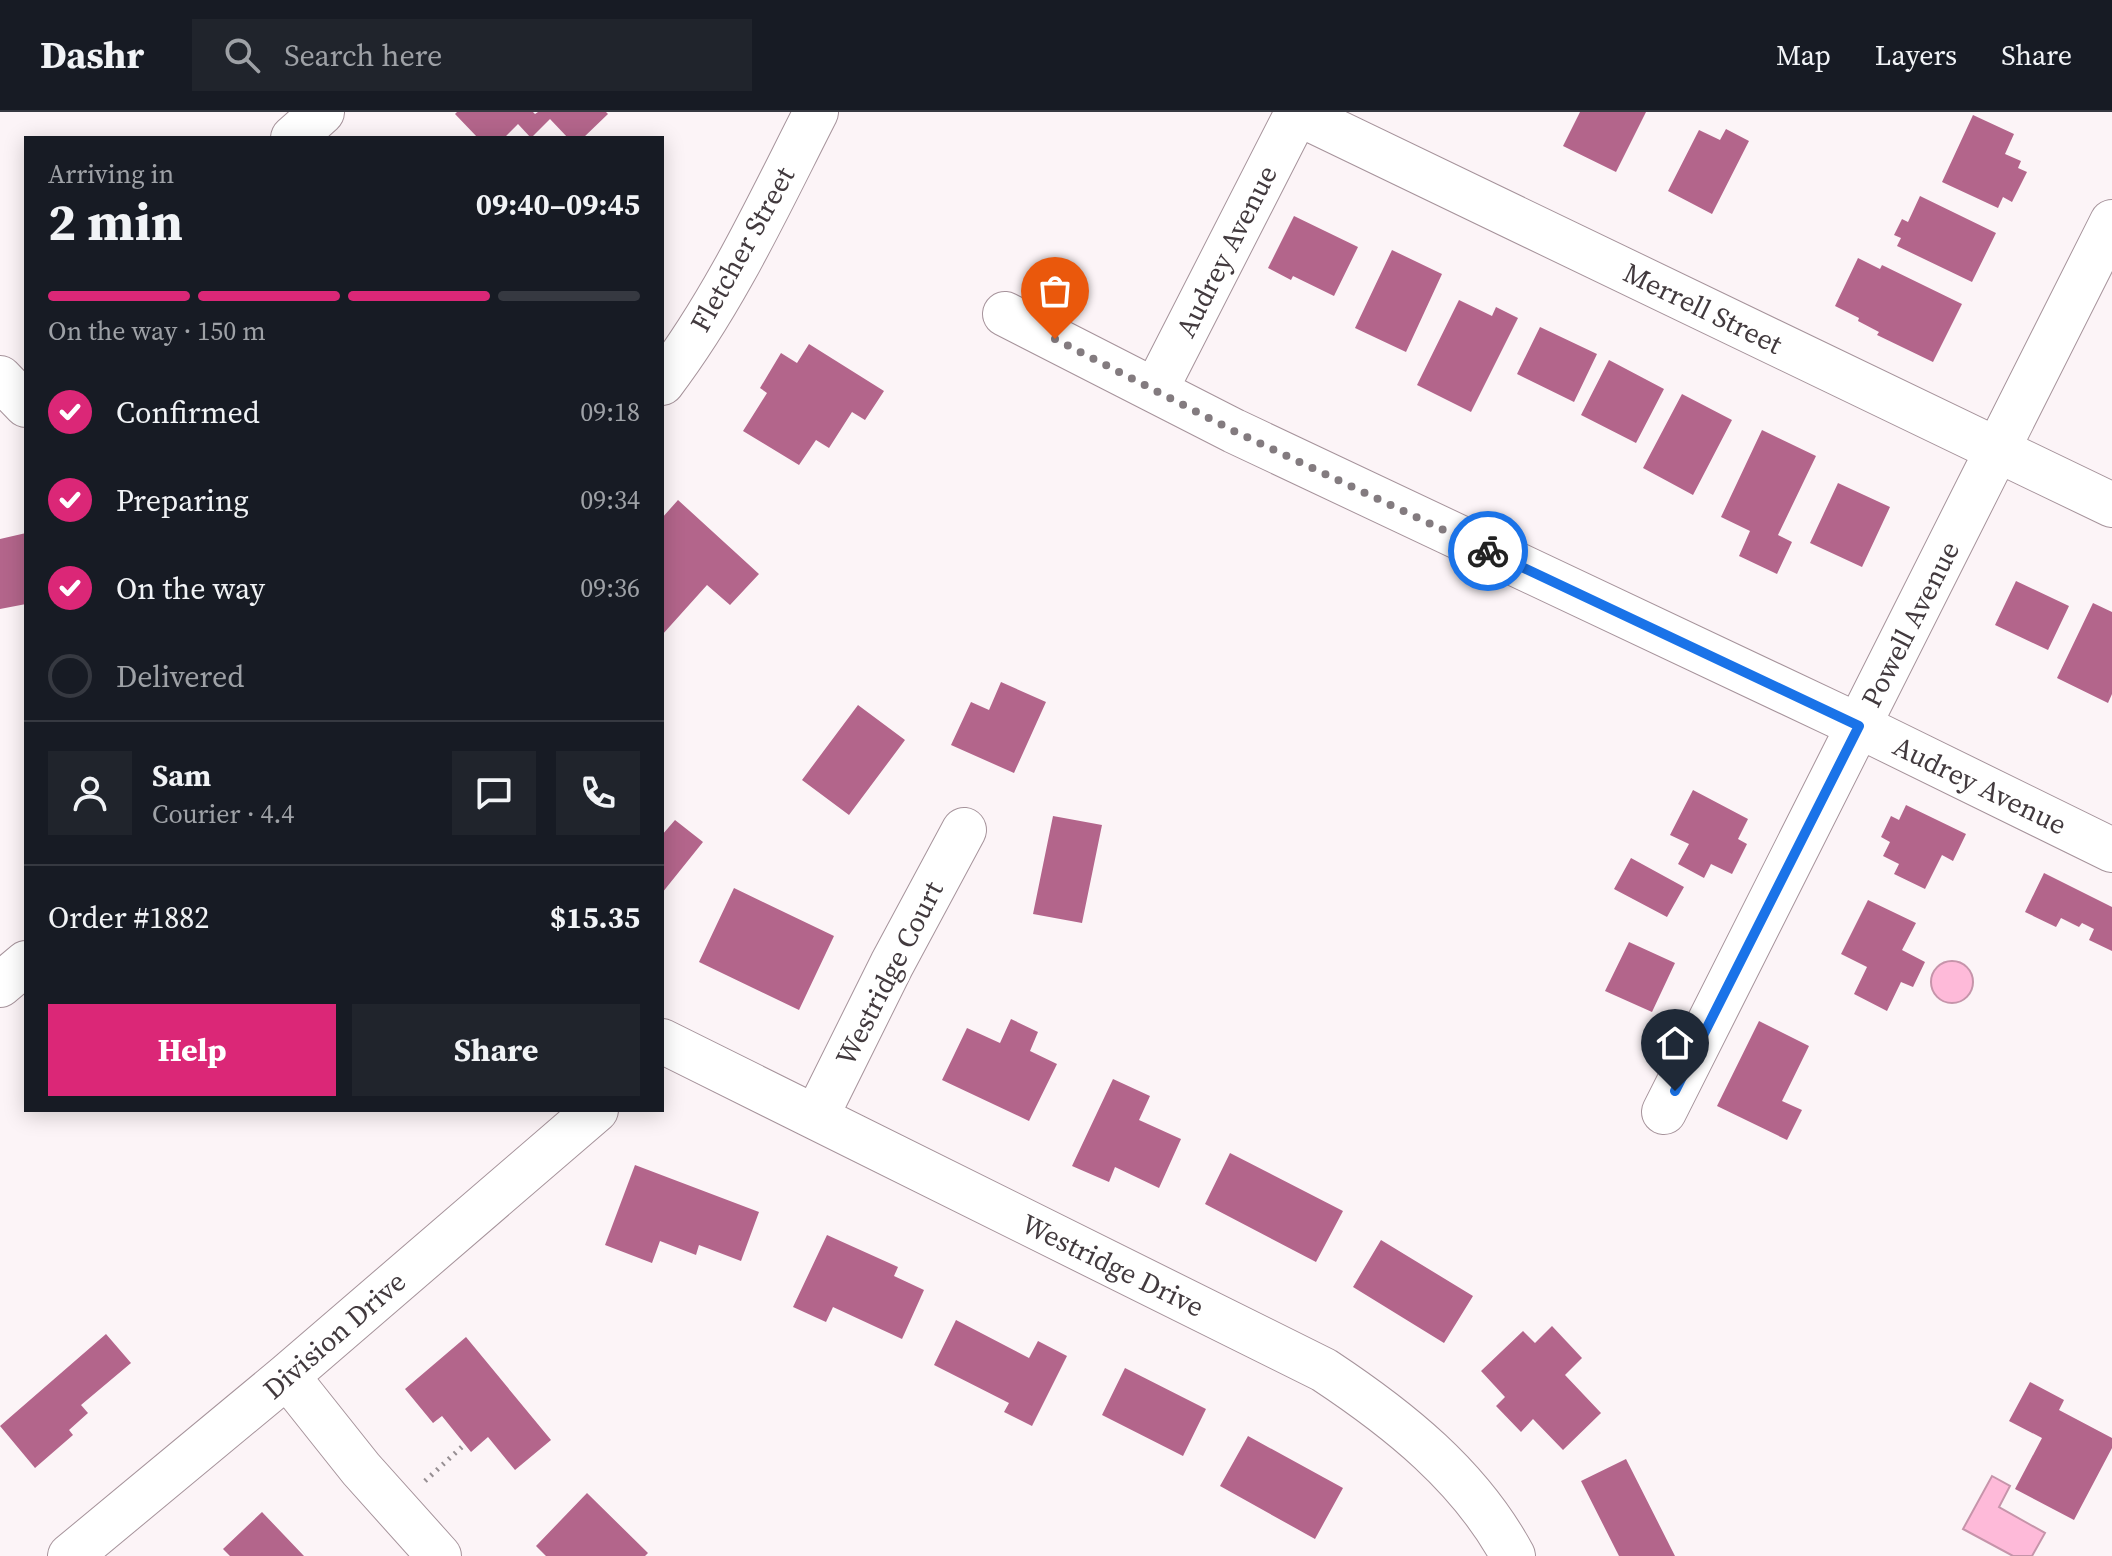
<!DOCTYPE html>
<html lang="en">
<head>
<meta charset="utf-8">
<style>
	:root { --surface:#171b24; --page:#20242c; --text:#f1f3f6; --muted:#9ea1a6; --line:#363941; --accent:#db2777 }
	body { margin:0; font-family:"Source Serif 4",serif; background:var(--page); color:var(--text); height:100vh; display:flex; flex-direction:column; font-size:30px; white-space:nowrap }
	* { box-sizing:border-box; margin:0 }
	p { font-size:26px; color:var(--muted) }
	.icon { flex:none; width:44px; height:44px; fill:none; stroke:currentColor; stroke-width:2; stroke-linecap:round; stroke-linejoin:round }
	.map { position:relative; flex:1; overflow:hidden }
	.panel { position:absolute; left:24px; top:24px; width:640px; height:976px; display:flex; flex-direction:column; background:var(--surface); border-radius:0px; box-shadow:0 4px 20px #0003 }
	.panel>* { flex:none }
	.pin { position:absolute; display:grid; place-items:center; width:68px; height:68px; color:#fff; margin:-82px -34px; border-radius:50% 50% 50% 0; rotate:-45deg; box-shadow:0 0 8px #0007 }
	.pin .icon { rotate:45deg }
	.courier { position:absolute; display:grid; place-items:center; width:80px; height:80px; margin:-40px; border:6px solid #1a73e8; border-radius:50%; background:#fff; color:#222; box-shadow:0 2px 10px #0007 }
	.summary em { font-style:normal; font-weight:700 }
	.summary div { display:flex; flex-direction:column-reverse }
	.summary { display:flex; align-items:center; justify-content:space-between; height:136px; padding:0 24px }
	h1 { font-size:52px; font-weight:700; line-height:60px }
	.bar { display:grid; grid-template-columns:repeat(4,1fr); gap:12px 8px; align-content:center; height:96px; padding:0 24px }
	.bar i { height:10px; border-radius:6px; background:var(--line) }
	.bar .on { background:var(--accent) }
	.bar p { grid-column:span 4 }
	.line { display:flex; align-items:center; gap:20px; padding:0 24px; border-top:2px solid var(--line) }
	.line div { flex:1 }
	.round { display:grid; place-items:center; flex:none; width:84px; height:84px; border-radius:0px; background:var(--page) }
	ol { padding:0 24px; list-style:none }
	li { display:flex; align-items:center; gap:24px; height:88px }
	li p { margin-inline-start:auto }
	li .icon { padding:8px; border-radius:50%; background:var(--accent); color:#fff; stroke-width:4 }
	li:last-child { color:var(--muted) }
	li i { width:44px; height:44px; border:4px solid var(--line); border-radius:50% }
	.primary-button { display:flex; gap:16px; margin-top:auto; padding:16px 24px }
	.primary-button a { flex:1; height:92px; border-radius:0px; background:var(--accent); color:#fff; font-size:32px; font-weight:700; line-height:92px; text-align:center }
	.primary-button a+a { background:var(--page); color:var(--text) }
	header { display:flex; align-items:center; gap:48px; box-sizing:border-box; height:112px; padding:0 40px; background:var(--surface); border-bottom:2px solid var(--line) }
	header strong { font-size:38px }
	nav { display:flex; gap:44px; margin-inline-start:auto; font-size:28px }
	.search { width:560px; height:72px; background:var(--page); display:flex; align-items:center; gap:20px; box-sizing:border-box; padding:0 28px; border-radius:0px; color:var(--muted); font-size:30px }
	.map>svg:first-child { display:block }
	.water { fill:#febad9; stroke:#c694aa; stroke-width:2 }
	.building { fill:#b3658b }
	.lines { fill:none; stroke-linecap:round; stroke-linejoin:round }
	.minor-casing { stroke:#a6939b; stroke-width:46 }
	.path { stroke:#978f93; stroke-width:5; stroke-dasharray:2 6; stroke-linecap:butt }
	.minor { stroke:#fff; stroke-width:44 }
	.done { stroke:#837b7f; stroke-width:8; stroke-dasharray:0 14.4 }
	.route { stroke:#1a73e8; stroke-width:10 }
	.labels { text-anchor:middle; stroke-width:8; stroke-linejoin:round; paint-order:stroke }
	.street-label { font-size:28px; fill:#423a3e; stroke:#fff }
</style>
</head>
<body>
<header>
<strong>Dashr</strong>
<div class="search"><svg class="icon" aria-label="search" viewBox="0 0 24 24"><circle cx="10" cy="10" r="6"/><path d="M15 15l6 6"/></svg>Search here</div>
<nav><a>Map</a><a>Layers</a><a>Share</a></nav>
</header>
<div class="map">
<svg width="2112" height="1444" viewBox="0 0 2112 1444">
	<rect width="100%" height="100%" fill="#fcf4f7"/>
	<path class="water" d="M1931 870a21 21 0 1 1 42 0a21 21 0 1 1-42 0Z
		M1992,1364L2010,1374L1999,1395L2045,1421L2032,1444H2013L1963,1417Z"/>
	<path class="building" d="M457,0H533L535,2L538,0H606L608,2L583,26H568L550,7L531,26L518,12L504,26H478L455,2Z
		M1580,0H1646L1616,60L1563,34Z
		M1973,3L2014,22L2005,42L2021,49L2018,56L2027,60L2012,90L2003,85L1998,96L1942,70Z
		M1726,17L1749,29L1712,102L1668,79L1699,18L1720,28Z
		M1920,84L1996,121L1972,170L1897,134L1901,126L1894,123L1902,107L1908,110Z
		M1294,104L1358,135L1334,184L1293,164L1291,168L1268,156Z
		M1392,138L1442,162L1406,240L1355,216Z
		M1858,146L1880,157L1882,153L1962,192L1933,250L1877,223L1879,220L1858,209L1859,206L1835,194Z
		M1459,188L1492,204L1496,195L1518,206L1471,300L1417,273Z
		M1540,215L1597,242L1574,290L1517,262Z
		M809,232L884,279L865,308L852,300L829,336L816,328L799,353L743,319L767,281L760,276L781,241L797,251Z
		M1609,248L1664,277L1636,331L1581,303Z
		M1682,282L1732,308L1693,383L1643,356Z
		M1762,318L1816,344L1778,423L1792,430L1777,462L1739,444L1750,419L1721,405Z
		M1838,371L1890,395L1862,455L1810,431Z
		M678,388L759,462L730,493L707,473L662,523V406Z
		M26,421V492L0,497V427Z
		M2016,469L2069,494L2048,538L1995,513Z
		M2093,491L2112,500V582L2108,591L2057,566Z
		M1001,570L1046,590L1014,661L951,633L971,590L989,598Z
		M858,593L905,628L849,703L802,668Z
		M1693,678L1748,707L1738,727L1747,732L1732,762L1711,752L1704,766L1678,752L1689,732L1670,723Z
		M1906,693L1966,722L1953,749L1942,743L1925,777L1894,762L1899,752L1883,744L1890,730L1881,725L1891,704L1899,708Z
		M1053,704L1102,713L1082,811L1033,802Z
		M675,708L703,730L662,781V723Z
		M1631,746L1684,775L1667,805L1614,777Z
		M2044,761L2112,795V839L2089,828L2094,817L2082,811L2079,815L2061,806L2056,815L2025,800Z
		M734,776L834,824L799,898L699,850Z
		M1868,788L1916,811L1902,838L1925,850L1913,875L1901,870L1887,899L1854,882L1867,855L1841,842Z
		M1629,830L1675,851L1652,900L1605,879Z
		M1011,907L1038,920L1030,939L1057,952L1029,1009L942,968L967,916L1000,931Z
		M1759,909L1809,934L1782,989L1802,998L1787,1028L1717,994Z
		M1113,967L1150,984L1139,1008L1181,1027L1159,1076L1115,1055L1109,1070L1072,1054Z
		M1230,1041L1343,1099L1316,1150L1205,1092Z
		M635,1053L759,1100L741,1149L699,1133L696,1143L660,1129L652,1151L605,1133Z
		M827,1123L898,1155L894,1164L924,1178L902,1227L833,1195L826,1210L793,1195Z
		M1381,1128L1473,1184L1444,1231L1353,1175Z
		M956,1208L1029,1246L1038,1229L1067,1244L1032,1314L1004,1300L1009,1291L934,1253Z
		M1552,1214L1582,1246L1565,1263L1601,1301L1563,1338L1533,1307L1521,1320L1496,1294L1505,1285L1481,1259L1523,1219L1535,1231Z
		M106,1222L131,1251L81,1293L88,1301L69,1318L73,1323L35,1356L0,1314Z
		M466,1225L551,1328L515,1358L488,1325L471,1340L442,1304L433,1311L405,1277Z
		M1125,1256L1206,1297L1183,1344L1102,1303Z
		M2030,1270L2064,1288L2059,1298L2112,1326V1336L2074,1408L2015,1377L2042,1326L2009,1309Z
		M1248,1324L1343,1376L1315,1427L1220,1374Z
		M1626,1347L1675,1444H1619L1581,1369Z
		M587,1381L648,1441L645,1444H546L536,1434Z
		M262,1400L304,1444H230L223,1437Z"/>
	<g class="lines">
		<g class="minor-casing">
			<path id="minor" d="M1295,0L2112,393
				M293,26L322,0
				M1005,202L1234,319L1859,614L2112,738
				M0,266L26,293
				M662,271C725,188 769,92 816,0
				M1156,277L1297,1
				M0,873L26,851
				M662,929L1324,1258C1398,1307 1470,1364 1513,1444
				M1664,1000L2112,110
				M816,1005L892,852L964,718
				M287,1264L361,1357L439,1444
				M70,1444L287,1264L596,998"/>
		</g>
		<path class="path" d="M425,1369L465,1332"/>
		<use href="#minor" class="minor"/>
	</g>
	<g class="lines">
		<path class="done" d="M1055,227L1234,319L1488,439"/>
		<path class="route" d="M1488,439L1859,614L1675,979"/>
	</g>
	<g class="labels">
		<g class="street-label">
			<text transform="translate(742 137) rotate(-61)" y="10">Fletcher Street</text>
			<text transform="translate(1226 139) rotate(-63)" y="10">Audrey Avenue</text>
			<text transform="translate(1703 196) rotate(26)" y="10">Merrell Street</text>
			<text transform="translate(1910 512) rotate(-63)" y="10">Powell Avenue</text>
			<text transform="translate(1980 673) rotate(26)" y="10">Audrey Avenue</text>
			<text transform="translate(889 861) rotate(-63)" y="10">Westridge Court</text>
			<text transform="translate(1113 1153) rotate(26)" y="10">Westridge Drive</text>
			<text transform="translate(334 1223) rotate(-41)" y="10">Division Drive</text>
		</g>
	</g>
</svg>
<div class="pin" style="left:1055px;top:227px;background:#ea580c"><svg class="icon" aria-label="bag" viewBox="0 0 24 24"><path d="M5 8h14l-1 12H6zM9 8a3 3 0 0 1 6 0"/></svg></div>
<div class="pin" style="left:1675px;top:979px;background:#1f2937"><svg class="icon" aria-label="home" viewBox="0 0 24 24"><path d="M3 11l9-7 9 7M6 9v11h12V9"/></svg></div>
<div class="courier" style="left:1488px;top:439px"><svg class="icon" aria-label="bike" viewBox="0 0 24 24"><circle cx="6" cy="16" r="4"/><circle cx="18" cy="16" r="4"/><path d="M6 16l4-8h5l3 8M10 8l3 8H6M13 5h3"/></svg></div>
<section class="panel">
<div class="summary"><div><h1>2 min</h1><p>Arriving in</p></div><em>09:40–09:45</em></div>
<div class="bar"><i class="on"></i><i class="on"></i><i class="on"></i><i></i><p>On the way · 150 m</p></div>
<ol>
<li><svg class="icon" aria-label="check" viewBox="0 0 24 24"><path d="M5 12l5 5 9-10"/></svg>Confirmed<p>09:18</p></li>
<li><svg class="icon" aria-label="check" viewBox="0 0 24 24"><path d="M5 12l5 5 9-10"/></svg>Preparing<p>09:34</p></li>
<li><svg class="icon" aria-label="check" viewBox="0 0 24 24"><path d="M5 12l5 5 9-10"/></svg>On the way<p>09:36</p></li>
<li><i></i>Delivered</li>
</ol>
<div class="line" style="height:144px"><a class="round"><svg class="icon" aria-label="person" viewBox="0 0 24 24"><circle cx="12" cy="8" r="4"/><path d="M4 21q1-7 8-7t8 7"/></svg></a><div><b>Sam</b><p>Courier · 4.4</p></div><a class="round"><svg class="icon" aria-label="chat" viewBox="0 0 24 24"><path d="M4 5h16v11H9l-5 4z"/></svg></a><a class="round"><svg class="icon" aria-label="phone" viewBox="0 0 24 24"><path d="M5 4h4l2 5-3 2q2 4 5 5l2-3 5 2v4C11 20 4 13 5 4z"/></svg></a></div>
<div class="line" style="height:104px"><div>Order #1882</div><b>$15.35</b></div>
<div class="primary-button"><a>Help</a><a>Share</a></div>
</section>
</div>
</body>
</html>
